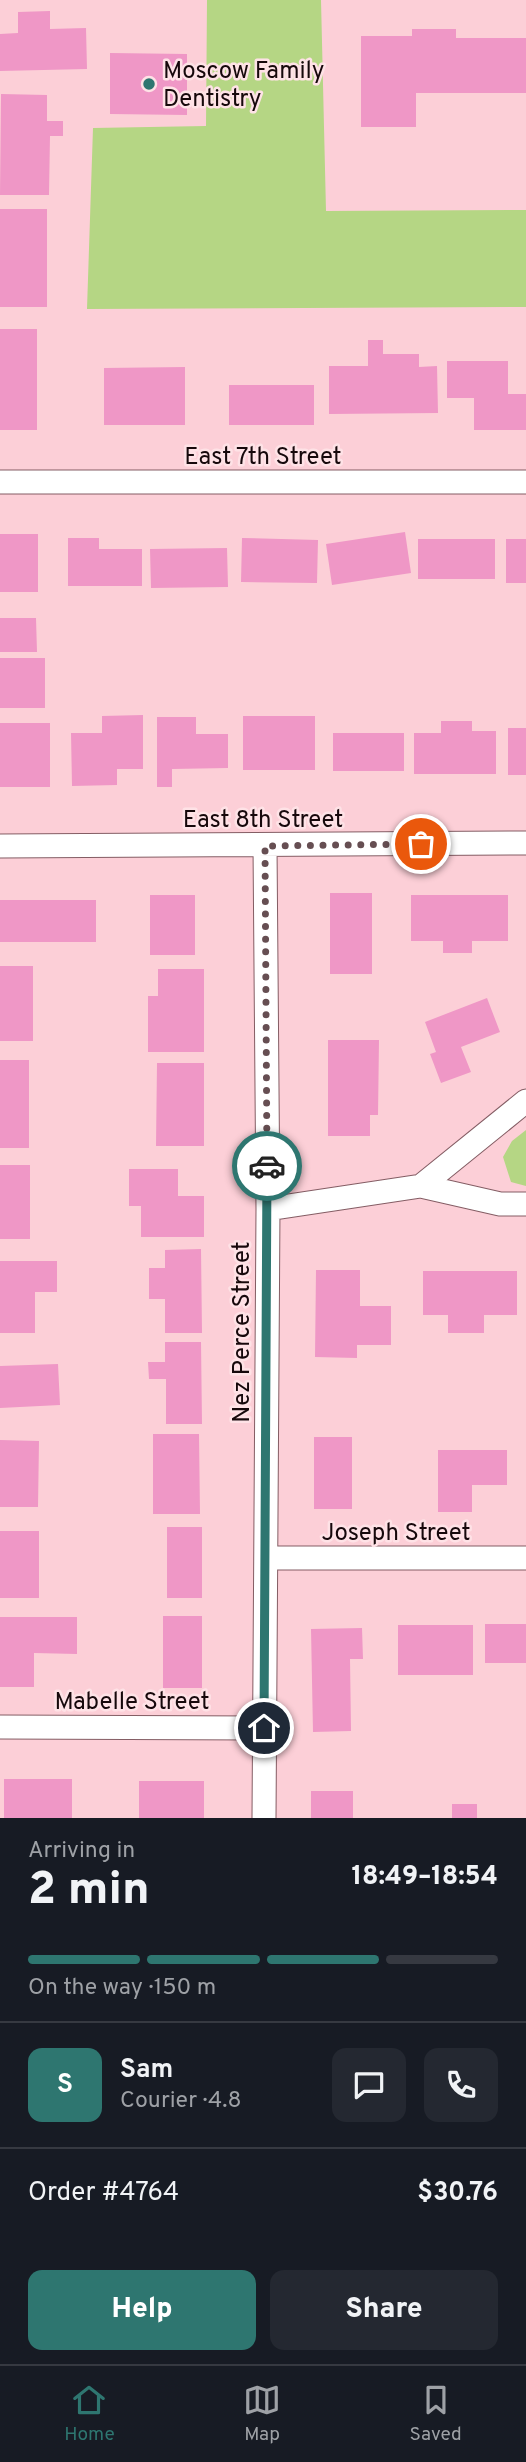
<!DOCTYPE html>
<html lang="en">
<head>
<meta charset="utf-8">
<style>
	:root { --surface:#171b24; --page:#242831; --text:#f1f3f6; --muted:#9ea1a6; --line:#363941; --accent:#2e7670 }
	body { margin:0; font-family:Overpass,sans-serif; background:var(--page); color:var(--text); height:100vh; display:flex; flex-direction:column; font-size:26px; white-space:nowrap }
	* { box-sizing:border-box; margin:0 }
	p { font-size:23px; color:var(--muted) }
	.icon { flex:none; width:38px; height:38px; fill:none; stroke:currentColor; stroke-width:2; stroke-linecap:round; stroke-linejoin:round }
	.map { position:relative; height:1818px; overflow:hidden }
	.details { display:flex; flex-direction:column; background:var(--surface); flex:1 }
	.details>* { flex:none }
	.pin { position:absolute; display:grid; place-items:center; width:60px; height:60px; color:#fff; margin:-30px; border:4px solid #fff; border-radius:50%; box-shadow:0 2px 7px #0007 }
	.courier { position:absolute; display:grid; place-items:center; width:70px; height:70px; margin:-35px; border:5px solid #2e7670; border-radius:50%; background:#fff; color:#222; box-shadow:0 2px 9px #0007 }
	.overview em { font-style:normal; font-weight:800 }
	.overview div { display:flex; flex-direction:column-reverse }
	.overview { display:flex; align-items:center; justify-content:space-between; height:119px; padding:0 28px }
	h1 { font-size:46px; font-weight:800; line-height:52px }
	.bar { display:grid; grid-template-columns:repeat(4,1fr); gap:10px 7px; align-content:center; height:84px; padding:0 28px }
	.bar i { height:9px; border-radius:5px; background:var(--line) }
	.bar .current { background:var(--accent) }
	.bar p { grid-column:span 4 }
	.line { display:flex; align-items:center; gap:18px; padding:0 28px; border-top:2px solid var(--line) }
	.line div { flex:1 }
	.round { display:grid; place-items:center; flex:none; width:74px; height:74px; border-radius:14px; background:var(--page) }
	.button { display:flex; gap:14px; margin-top:auto; padding:14px 28px }
	.button a { flex:1; height:80px; border-radius:14px; background:var(--accent); color:#fff; font-size:28px; font-weight:800; line-height:80px; text-align:center }
	.button a+a { background:var(--page); color:var(--text) }
	.menu { display:flex; justify-content:space-around; align-items:center; height:98px; border-top:2px solid var(--line); background:var(--surface); font-size:19px; color:var(--muted) }
	.menu a { display:grid; justify-items:center; gap:4px }
	.menu .current { color:var(--accent) }
	.map>svg:first-child { display:block }
	.green { fill:#b5d684 }
	.building { fill:#ef97c6 }
	.lines { fill:none; stroke-linecap:round; stroke-linejoin:round }
	.minor-casing { stroke:#845d64; stroke-width:25 }
	.minor { stroke:#fff; stroke-width:23 }
	.done { stroke:#664e52; stroke-width:7; stroke-dasharray:0 12.6 }
	.route { stroke:#2e7670; stroke-width:9 }
	.poi-dot { fill:#2e7670; stroke:#fee2e6; stroke-width:2.5 }
	.labels { text-anchor:middle; stroke-width:5; stroke-linejoin:round; paint-order:stroke }
	.poi-label { font-size:24px; fill:#16080b; stroke:#fee2e6; text-anchor:start }
	.street-label { font-size:24px; fill:#16080b; stroke:#fee2e6 }
</style>
</head>
<body>
<div class="map">
<svg width="526" height="1818" viewBox="0 0 526 1818">
	<rect width="100%" height="100%" fill="#fccfd7"/>
	<path class="green" d="M207,0H321L326,211L526,210V307L87,309L93,128L206,126Z
		M526,1130V1186L511,1182L503,1157L512,1141Z"/>
	<path class="building" d="M50,11V29L86,28L87,69L0,71V34L18,33V12Z
		M412,29H456V38H526V93H416V127H361V36H412Z
		M110,53L187,54V115L110,114Z
		M1,94L47,95V121H63V136H50L49,195H0Z
		M0,209H47V307H0Z
		M0,329H37V430H0Z
		M368,340H383V354H419V367L437,366L438,413L329,414V366H368Z
		M447,361H508V394H526V430H474V398H447Z
		M185,367V425H104V368Z
		M229,385H314V425H229Z
		M405,532L411,573L332,585L326,544Z
		M0,534H38V592H0Z
		M68,538H99V549H142V586H68Z
		M242,538L318,540L317,583L241,582Z
		M418,539H495V579H418Z
		M506,539H526V583H506Z
		M227,548L228,587L151,588L150,549Z
		M0,618H36L37,652H0Z
		M0,658H45V708H0Z
		M143,715V769H117V785L72,786L71,733H102V716Z
		M243,716H315V770H243Z
		M157,717H196V734H228V768L172,769V787H157Z
		M441,721H472V731H496V774H414V733H441Z
		M0,723H50V787H0Z
		M508,728H526V775H508Z
		M333,733H404V771H333Z
		M330,893H372V974H330Z
		M150,895H195V955H150Z
		M411,895H508V941H472V953H443V941H411Z
		M0,900H96V942H0Z
		M0,966H33V1041H0Z
		M158,969H204V1052H148V996H158Z
		M487,998L500,1032L461,1047L471,1072L441,1083L430,1054L436,1052L425,1022Z
		M328,1040H379L378,1115H370V1136H328Z
		M0,1060H29V1148H0Z
		M157,1063H204V1146H156Z
		M0,1165H30V1239H0Z
		M129,1169H178V1196H204V1237H141V1206H129Z
		M201,1249L202,1333H165V1299H149V1268H165V1250Z
		M0,1261H57V1292H35V1333H0Z
		M316,1270H360V1306H391V1345H357V1358L315,1357Z
		M423,1271H517V1315H484V1333H448V1315H423Z
		M165,1342H201L202,1424H166V1379H149L148,1362H165Z
		M58,1364L60,1405L0,1408V1366Z
		M153,1434H199L200,1514H153Z
		M314,1437H352V1509H314Z
		M0,1440L39,1441L38,1507H0Z
		M438,1450H507V1485H472V1512H438Z
		M167,1527H202V1598H167Z
		M0,1531H39V1598H0Z
		M163,1616H202V1688H163Z
		M0,1617H77V1654L34,1653V1687H0Z
		M485,1624H526V1663H485Z
		M398,1625H473V1675H398Z
		M362,1628L363,1659H350L351,1731L313,1732L311,1629Z
		M4,1779H72V1818H4Z
		M139,1781H204V1818H139Z
		M311,1791H353V1818H311Z
		M452,1804H477V1818H452Z"/>
	<g class="lines">
		<g class="minor-casing">
			<path id="minor" d="M0,482H526
				M0,846L526,843
				M421,1186L500,1204H526
				M268,1209L421,1186L526,1101
				M266,1558H526
				M0,1727L264,1728
				M264,1818L268,1209L265,846"/>
		</g>
		<use href="#minor" class="minor"/>
	</g>
	<g class="lines">
		<path class="done" d="M267,1166L265,846L421,844"/>
		<path class="route" d="M264,1728L267,1166"/>
	</g>
	<circle class="poi-dot" cx="149" cy="84" r="7"/>
	<g class="labels">
		<g class="poi-label">
			<text x="163" y="78">Moscow Family<tspan x="163" dy="28">Dentistry</tspan></text>
		</g>
		<g class="street-label">
			<text x="263" y="464">East 7th Street</text>
			<text x="263" y="827">East 8th Street</text>
			<text transform="translate(241 1332) rotate(-90)" y="8">Nez Perce Street</text>
			<text x="396" y="1540">Joseph Street</text>
			<text x="132" y="1709">Mabelle Street</text>
		</g>
	</g>
</svg>
<div class="pin" style="left:421px;top:844px;background:#ea580c"><svg class="icon" aria-label="bag" viewBox="0 0 24 24"><path d="M5 8h14l-1 12H6zM9 8a3 3 0 0 1 6 0"/></svg></div>
<div class="pin" style="left:264px;top:1728px;background:#1f2937"><svg class="icon" aria-label="home" viewBox="0 0 24 24"><path d="M3 11l9-7 9 7M6 9v11h12V9"/></svg></div>
<div class="courier" style="left:267px;top:1166px"><svg class="icon" aria-label="car" viewBox="0 0 24 24"><path d="M5 17H2v-5l4-1 3-4h7l3 4 3 1v5h-3M9 17h6M6 11h13"/><circle cx="7" cy="17" r="2"/><circle cx="17" cy="17" r="2"/></svg></div>
</div>
<section class="details">
<div class="overview"><div><h1>2 min</h1><p>Arriving in</p></div><em>18:49–18:54</em></div>
<div class="bar"><i class="current"></i><i class="current"></i><i class="current"></i><i></i><p>On the way · 150 m</p></div>
<div class="line" style="height:126px"><b class="round" style="background:var(--accent);color:#fff">S</b><div><b>Sam</b><p>Courier · 4.8</p></div><a class="round"><svg class="icon" aria-label="chat" viewBox="0 0 24 24"><path d="M4 5h16v11H9l-5 4z"/></svg></a><a class="round"><svg class="icon" aria-label="phone" viewBox="0 0 24 24"><path d="M5 4h4l2 5-3 2q2 4 5 5l2-3 5 2v4C11 20 4 13 5 4z"/></svg></a></div>
<div class="line" style="height:91px"><div>Order #4764</div><b>$30.76</b></div>
<div class="button"><a>Help</a><a>Share</a></div>
</section>
<nav class="menu">
<a class="current"><svg class="icon" aria-label="home" viewBox="0 0 24 24"><path d="M3 11l9-7 9 7M6 9v11h12V9"/></svg>Home</a>
<a><svg class="icon" aria-label="map" viewBox="0 0 24 24"><path d="M3 6l6-2 6 2 6-2v14l-6 2-6-2-6 2zM9 4v14M15 6v14"/></svg>Map</a>
<a><svg class="icon" aria-label="saved" viewBox="0 0 24 24"><path d="M7 4h10v16l-5-4-5 4z"/></svg>Saved</a>
</nav>
</body>
</html>
